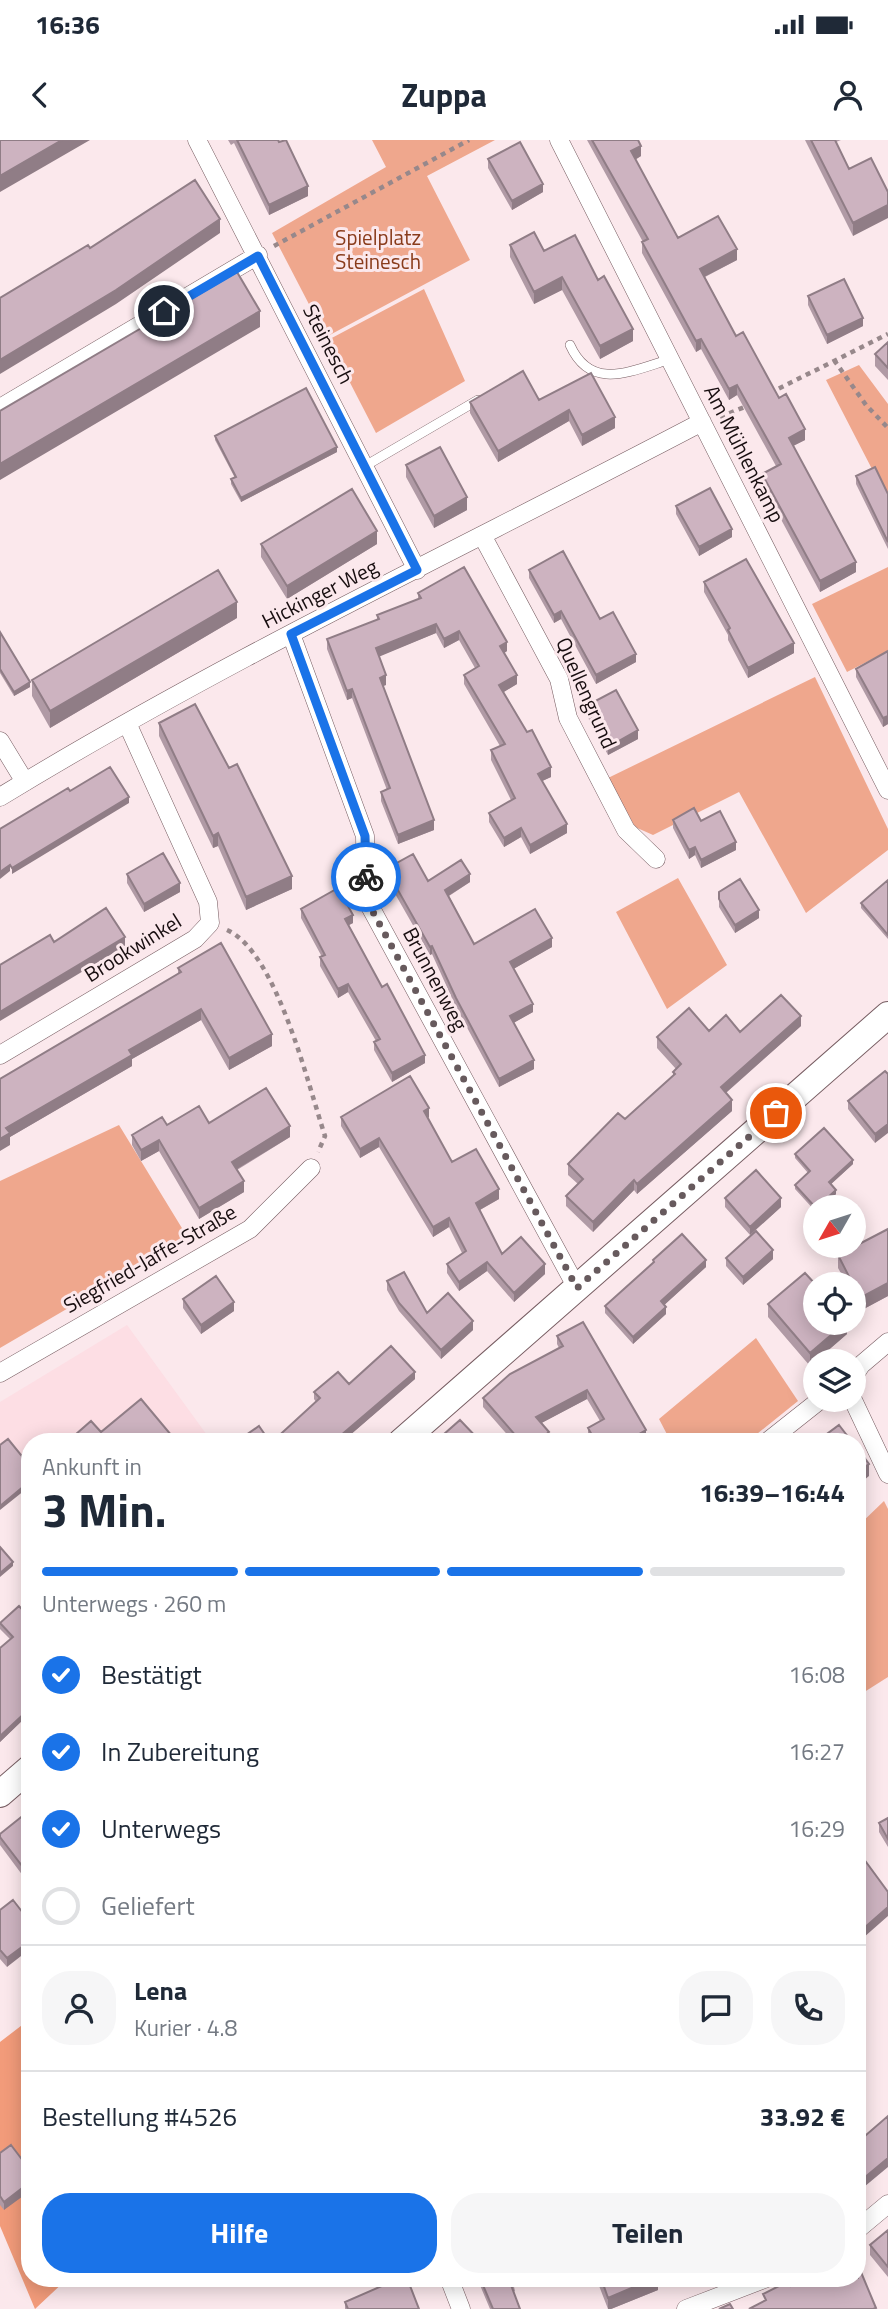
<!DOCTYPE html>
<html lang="de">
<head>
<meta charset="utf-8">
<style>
	:root { --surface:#fff; --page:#f6f6f7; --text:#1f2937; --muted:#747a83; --line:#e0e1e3; --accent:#1a73e8 }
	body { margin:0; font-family:"Titillium Web",sans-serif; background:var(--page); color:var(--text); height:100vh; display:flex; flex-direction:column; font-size:26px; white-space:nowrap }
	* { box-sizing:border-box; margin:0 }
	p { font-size:23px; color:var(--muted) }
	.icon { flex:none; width:38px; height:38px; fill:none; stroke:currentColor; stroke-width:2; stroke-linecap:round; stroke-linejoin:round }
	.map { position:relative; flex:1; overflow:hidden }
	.sheet { position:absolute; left:21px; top:1293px; width:845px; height:854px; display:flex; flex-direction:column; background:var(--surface); border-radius:28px; box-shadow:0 4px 18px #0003 }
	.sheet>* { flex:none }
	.needle { width:46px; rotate:231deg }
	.fabs { position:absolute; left:803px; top:1055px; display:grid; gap:14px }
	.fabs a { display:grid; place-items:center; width:63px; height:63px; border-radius:50%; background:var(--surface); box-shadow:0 4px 18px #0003; font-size:35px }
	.pin { position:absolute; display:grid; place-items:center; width:60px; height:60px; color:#fff; margin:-30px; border:4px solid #fff; border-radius:50%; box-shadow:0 2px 7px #0007 }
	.courier { position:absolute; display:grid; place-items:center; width:70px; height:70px; margin:-35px; border:5px solid #1a73e8; border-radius:50%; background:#fff; color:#222; box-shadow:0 2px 9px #0007 }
	.overview em { font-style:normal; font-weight:700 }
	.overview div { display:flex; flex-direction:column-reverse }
	.overview { display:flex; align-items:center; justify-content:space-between; height:119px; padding:0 21px }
	h1 { font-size:46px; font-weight:700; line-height:52px }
	.bar { display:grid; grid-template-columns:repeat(4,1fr); gap:10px 7px; align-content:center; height:84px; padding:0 21px }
	.bar i { height:9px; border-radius:5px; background:var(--line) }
	.bar .on { background:var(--accent) }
	.bar p { grid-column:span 4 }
	.line { display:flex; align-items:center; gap:18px; padding:0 21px; border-top:2px solid var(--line) }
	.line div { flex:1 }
	.round { display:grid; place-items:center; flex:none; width:74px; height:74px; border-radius:28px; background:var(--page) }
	ol { padding:0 21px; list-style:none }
	li { display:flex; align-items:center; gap:21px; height:77px }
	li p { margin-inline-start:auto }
	li .icon { padding:7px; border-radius:50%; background:var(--accent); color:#fff; stroke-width:4 }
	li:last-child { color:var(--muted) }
	li i { width:38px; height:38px; border:4px solid var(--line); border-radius:50% }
	.button { display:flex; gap:14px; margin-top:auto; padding:14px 21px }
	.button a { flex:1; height:80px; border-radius:28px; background:var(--accent); color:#fff; font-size:28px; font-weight:700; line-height:80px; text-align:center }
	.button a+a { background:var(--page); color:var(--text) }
	.status { display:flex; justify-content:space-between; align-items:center; height:49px; padding:0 35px; background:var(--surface); direction:ltr }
	.status svg { height:19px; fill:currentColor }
	header { display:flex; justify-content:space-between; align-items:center; height:91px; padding:0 21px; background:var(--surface); font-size:32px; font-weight:700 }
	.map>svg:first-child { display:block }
	.built { fill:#fddee4 }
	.green { fill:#efa78d }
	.forest { fill:#f29b7a }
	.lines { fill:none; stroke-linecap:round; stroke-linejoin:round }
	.lane-casing { stroke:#765c61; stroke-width:10 }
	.street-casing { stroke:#765c61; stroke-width:19 }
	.secondary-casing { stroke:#765c61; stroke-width:28 }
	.path { stroke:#97888b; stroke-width:4.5; stroke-dasharray:5 5; stroke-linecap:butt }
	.lane { stroke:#fff; stroke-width:9 }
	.street { stroke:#fff; stroke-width:18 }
	.secondary { stroke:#fff; stroke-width:26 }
	.wall { fill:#b09aa5 }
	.shaded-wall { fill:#907d86 }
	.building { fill:#cdb3c0; stroke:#907d86; stroke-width:2 }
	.done { stroke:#675a5d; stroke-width:7; stroke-dasharray:0 12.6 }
	.route { stroke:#1a73e8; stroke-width:9 }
	.labels { text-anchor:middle; stroke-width:6; stroke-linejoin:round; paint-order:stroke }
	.park-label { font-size:21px; fill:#893b1b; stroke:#fbe8ec }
	.street-label { font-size:21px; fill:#180e10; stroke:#fbe8ec }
</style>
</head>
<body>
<div class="status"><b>16:36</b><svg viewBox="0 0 49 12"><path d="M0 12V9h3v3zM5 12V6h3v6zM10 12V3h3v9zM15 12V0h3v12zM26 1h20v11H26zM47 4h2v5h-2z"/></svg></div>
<header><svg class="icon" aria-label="back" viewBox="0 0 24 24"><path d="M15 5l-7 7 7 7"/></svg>Zuppa<svg class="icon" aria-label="person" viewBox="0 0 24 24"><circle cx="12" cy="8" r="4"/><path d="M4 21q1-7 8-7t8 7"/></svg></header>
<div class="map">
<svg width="888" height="2169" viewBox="0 0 888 2169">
	<rect width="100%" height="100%" fill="#fbe8ec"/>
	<path class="built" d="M127,1185L212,1302H30V1330L0,1309V1262Z"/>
	<path class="green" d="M372,0H495L427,36L470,120L326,197L272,93L386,27Z
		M424,149L465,241L376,293L328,200Z
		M859,225L888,264V360L826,240Z
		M888,427V511L847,532L812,464Z
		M815,537L888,689V710L806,773L739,652L653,695L635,687L608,638Z
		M678,738L727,825L667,869L616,772Z
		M119,985L188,1098L0,1208V1041Z
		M756,1198L798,1261L747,1302H671L659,1279Z
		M884,1361L888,1369V1537L858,1556V1386Z"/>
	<path class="forest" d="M30,1879V2138L67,2139L35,2169L0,2086V1902Z"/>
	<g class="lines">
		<g class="lane-casing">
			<path id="lane" d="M570,205C591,252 631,231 671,219
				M365,326L478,260"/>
		</g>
		<g class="street-casing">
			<path id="street" d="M197,0L417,430
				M559,0L888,650
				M0,268L258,115
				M483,397L559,539L568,578L626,690L656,719
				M291,494L365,696L366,759L577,1148
				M0,601L25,642
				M0,657C226,519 468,405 702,282
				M0,915L195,799L210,783L208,762L127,583
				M0,1233L250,1089L311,1028
				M854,1236L861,1225L888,1202
				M853,1260L888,1334
				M767,1302L820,1260
				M858,2089L888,2064
				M449,2138L461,2169
				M686,2169L767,2138"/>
		</g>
		<g class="secondary-casing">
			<path id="secondary" d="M401,1302L888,875
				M0,1654L30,1628"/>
		</g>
		<path class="path" d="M274,106L469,0
			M834,220L866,265L888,288
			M770,253L888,194
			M720,277L747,266
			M227,790C277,812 308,945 325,996L318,1012"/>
		<use href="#lane" class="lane"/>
		<use href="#street" class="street"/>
		<use href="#secondary" class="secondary"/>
	</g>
	<path class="wall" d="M228,0H278L308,56L269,75L234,3L231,5Z
		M587,0H638L641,16L635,20L678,98L737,120L705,137L736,196L779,258L805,300L793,306L856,432L820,452L762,344V334L776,326L737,255L729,260L701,209L696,212L642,113V102H643Z
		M805,0H841L836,2L849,29L871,18L853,96Z
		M488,19L543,52L512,70L488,28Z
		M510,105L544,111L598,140L633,201L600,219L562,150L534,164L510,117Z
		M808,156L863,186L827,204L808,165Z
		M888,202V240L875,226V214Z
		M591,233L615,288L582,306L569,281L498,322L470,273V262L539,260Z
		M215,296L337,312L241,362L231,344V339L235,338L215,300Z
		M406,325L467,370L434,388L406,337Z
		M856,336L888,354V409L856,344Z
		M676,366L732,397L699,416L676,374Z
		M261,404H377L287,459L261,417Z
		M529,430L600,479L636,522L596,544L561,479L554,483L529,438Z
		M704,442L794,513L748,538L728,500V495L704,452Z
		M418,453L507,511L504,513L517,544L503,552L551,637L542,641L567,693L530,714L521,697L504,707L489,682V673L511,660L491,620V610L500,606L464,544V535L475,528L459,500L444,508L436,493L379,516L386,545L383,546L434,690L398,704L381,661V652L387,650L352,558L347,560L327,509V499L377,480V475L418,459Z
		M237,478L50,588L32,556V540Z
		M0,492L30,547L14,556L0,533Z
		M888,511V584L883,587L856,537V529Z
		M586,566L638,599L608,615L586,574Z
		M159,583L292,749L246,770L218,706L213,708L159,596Z
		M673,680L701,681L736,710L701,728L695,715L689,719L673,688Z
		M386,729L428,741L470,742L449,756L474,804L552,807L513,829L533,872L513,883L534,929L499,947L456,867L432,814L430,815L386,738Z
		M127,734L180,752L144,772L127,743Z
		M888,740V799L861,768V763Z
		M719,752L759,778L735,793L719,767Z
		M301,769L353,783L349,785L382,847L425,923L392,942L374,910V902L376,901L348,852L338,858L320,826V817H322L301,778Z
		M178,828L272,906L229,930L201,880L132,919V926L10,997V1005L0,939L178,834Z
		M801,886L726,953L732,971L637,1054L634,1050L593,1092L566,1066V1056L578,1044L568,1035V1024L625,979L673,936V932L676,929L657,908V897L709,891L740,892Z
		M885,931L875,1003L848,969V961Z
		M341,977H429L428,978L452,1022L499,1059L480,1070L502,1114L545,1134L514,1162L487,1131L459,1151L447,1133V1124L462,1113L449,1087L433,1097L379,1007L360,1018L341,986Z
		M209,983L290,997L237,1030L244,1052L199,1079L159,1011L141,1021L132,1005V995Z
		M795,1014L853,1024L831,1044L836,1054L822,1068H816V1072L795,1049V1045L808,1033L795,1018Z
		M725,1058L781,1067L750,1095L725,1067Z
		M888,1089V1156L860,1171L854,1159V1144H847L838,1128V1115Z
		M726,1118L773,1119L743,1145L726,1126Z
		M653,1120L706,1127L664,1165L666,1174L633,1204L605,1173V1166L653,1124Z
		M387,1141L427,1173L473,1190L441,1219L399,1171L387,1150Z
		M183,1159L234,1171L201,1194L183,1168Z
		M768,1164L847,1183V1194L810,1226L768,1177Z
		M557,1196L646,1299L643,1300L644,1302H592L588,1296V1288L600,1281L587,1259L541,1283L549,1301L512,1300L483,1267V1258L559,1208L557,1204Z
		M415,1239L342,1302H272L316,1262L314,1259V1252L349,1244Z
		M19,1466L30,1478V1565L26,1568L28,1570V1575L0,1602V1508L10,1499L0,1489V1483Z
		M30,1670V1743L29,1744L0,1705V1694Z
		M888,1678V1707L879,1692V1683Z
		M858,1711L888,1752L863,1798L858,1791Z
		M13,1760L7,1827L0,1819V1770Z
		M11,2005L4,2070L0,2065V2013Z
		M888,2090V2137L870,2115V2105Z
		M384,2138H407L419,2169H345V2162L386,2144Z
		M477,2138H512L515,2151L513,2152L520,2169H490Z
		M596,2138H658V2150L611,2169H608Z"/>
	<path class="shaded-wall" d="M62,0H90L0,52V36Z
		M641,6V16L631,22V11Z
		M543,44V52L512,70V61Z
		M308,46V56L269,75V65Z
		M888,65V78L853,96V83Z
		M220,79V93L116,164L0,234V220Z
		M737,109V120L700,139V129Z
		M562,137V150L534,164V152Z
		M260,171V187L0,340V324Z
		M863,178V186L827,204V195Z
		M633,189V201L600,219V206Z
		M701,199V209L696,212V201Z
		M737,245V255L729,260V249Z
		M569,270V281L498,322V311Z
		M615,277V288L582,306V295Z
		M805,289V300L789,308V298Z
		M337,307V312L241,362V358Z
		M467,357V370L434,388V376Z
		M732,389V397L699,416V407Z
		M377,391V404L287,459V446Z
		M856,422V432L820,452V441Z
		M237,462V478L50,588V571Z
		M561,471V479L554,483V475Z
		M436,484V493L376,518V508Z
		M459,491V500L444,508V499Z
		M507,502V511L500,516V506Z
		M794,503V513L748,538V528Z
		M636,514V522L596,544V535Z
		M386,535V545L380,547V538Z
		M517,535V544L499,555V545Z
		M30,542V547L14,556V552Z
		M352,549V558L347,560V551Z
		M888,576V584L883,587V578Z
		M638,590V599L608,615V607Z
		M551,627V637L538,643V634Z
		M129,657V663L12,734V728Z
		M434,680V690L398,704V695Z
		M567,684V693L530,714V705Z
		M521,688V697L504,707V698Z
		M218,693V706L213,708V696Z
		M736,702V710L701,728V720Z
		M695,707V715L689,719V710Z
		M10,725V731L0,739V732Z
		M470,734V742L445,758V750Z
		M292,736V749L246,770V757Z
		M180,743V752L144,772V764Z
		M759,770V778L735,793V785Z
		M353,775V783L345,787V779Z
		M125,797V806L0,881V872Z
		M552,798V807L510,831V822Z
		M432,806V814L430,815V807Z
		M348,844V852L338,858V849Z
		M533,864V872L510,885V876Z
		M201,869V880L132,919V926L10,997V1005L0,1011V999L6,988L129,910Z
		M801,876V886L721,957V947Z
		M272,894V906L229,930V918Z
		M425,915V923L392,942V933Z
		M534,920V929L499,947V939Z
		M732,960V971L637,1054V1044Z
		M429,968V977L424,980V971Z
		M888,984V993L875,1003V994Z
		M290,986V997L232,1032V1022Z
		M379,998V1007L360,1018V1009Z
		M159,1000V1011L141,1021V1010Z
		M853,1020V1024L829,1046V1042Z
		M634,1040V1050L593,1092V1082Z
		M244,1041V1052L199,1079V1068Z
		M499,1049V1059L476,1072V1063Z
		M836,1050V1054L822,1068H817Z
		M781,1058V1067L750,1095V1087Z
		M449,1078V1087L433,1097V1087Z
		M773,1110V1119L743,1145V1137Z
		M706,1120V1127L661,1168V1161Z
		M487,1122V1131L459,1151V1142Z
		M545,1124V1134L514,1162V1153Z
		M888,1143V1156L860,1171V1158Z
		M234,1162V1171L201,1194V1185Z
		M666,1167V1174L633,1204V1197Z
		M473,1181V1190L441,1219V1210Z
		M845,1183H847V1194L810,1226V1213Z
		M415,1232V1239L342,1302H333Z
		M587,1250V1259L536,1286V1277Z
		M646,1290V1299L640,1302L639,1294Z
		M549,1292V1301L548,1302H537Z
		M869,1324V1336L858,1345V1332Z
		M30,1341V1346L0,1370V1366Z
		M13,1422V1426L0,1437V1433Z
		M30,1560V1565L23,1570V1564Z
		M28,1570V1575L0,1602V1596Z
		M888,1767V1776L863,1798V1789Z
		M30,1801V1809L7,1827V1818Z
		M888,2018V2027L858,2052V2043Z
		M30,2042V2051L4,2070V2062Z
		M655,2138H658V2150L611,2169H608V2158Z"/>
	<path class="building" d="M0,0H62L0,36Z
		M237,0H278L279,2L286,0L308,46L269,65Z
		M592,0H638L641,6L631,11L678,98L718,76L737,109L700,129L736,196L743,192L779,258L786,254L805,289L789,298L856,422L820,441L762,334L781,324L737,245L729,249L701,199L696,201L642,102L648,99Z
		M811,0H835L849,29L871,18L888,52V65L853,83Z
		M520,2L543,44L512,61L488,19Z
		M195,40L220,79L116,150L0,220V158L88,105L90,108Z
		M534,92L544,111L575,95L598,140L604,136L633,189L600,206L562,137L534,152L510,105Z
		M237,132L260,171L0,324V271Z
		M844,139L863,178L827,195L808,156Z
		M888,202V228L875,214Z
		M523,231L539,260L591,233L615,277L582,295L569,270L498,311L470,262Z
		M306,248L337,307L241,358L231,339L236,337L215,296Z
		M440,307L467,357L434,376L406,325Z
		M875,327L888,354V402L856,336Z
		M710,348L732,389L699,407L676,366Z
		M352,349L377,391L287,446L261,404Z
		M563,411L600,479L613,472L636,514L596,535L561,471L554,475L529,430Z
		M746,419L794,503L748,528L728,490L730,488L704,442Z
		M464,427L507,502L500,506L517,535L499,545L527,592L532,590L551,627L538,634L567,684L530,705L521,688L504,698L489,673L515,658L491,610L505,604L464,535L479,526L459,491L444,499L436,484L376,508L386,535L380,538L434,680L398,695L381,652L390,648L352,549L347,551L327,499L379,479L377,475L421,458L418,453Z
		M218,430L237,462L50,571L32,540Z
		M0,492L30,542L14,552L0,529Z
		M888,511V576L883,578L856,529Z
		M616,550L638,590L608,607L586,566Z
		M195,564L229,628L237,624L292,736L246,757L218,693L213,696L159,583Z
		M110,627L129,657L12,728L10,725L0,732V689L68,648L70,651Z
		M694,668L701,681L720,671L736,702L701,720L695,707L689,710L673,680Z
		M163,713L180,743L144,764L127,734Z
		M413,714L428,741L461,720L470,734L445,750L474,804L535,769L552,798L510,822L533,864L510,876L534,920L499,939L456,858L432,806L430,807L386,729Z
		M740,739L759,770L735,785L719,759V752Z
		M888,740V795L861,763Z
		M338,748L353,775L345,779L382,847L387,844L425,915L392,933L374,902L380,899L348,844L338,849L320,817L325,815L301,769Z
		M106,768L125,797L0,872V825L50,795L54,802Z
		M221,803L272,894L229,918L201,869L129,910L132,915L6,988L10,993L0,999V939L181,832L178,828Z
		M781,855L801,876L721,947L732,960L637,1044L634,1040L593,1082L566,1056L583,1039L568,1024L618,973L625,979L675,934L673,932L681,924L657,897L689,868L709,891L726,875L740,892Z
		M885,931L888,934V984L875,994L848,961Z
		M410,936L429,968L424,971L452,1022L476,1009L499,1049L476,1063L502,1114L521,1097L545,1124L514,1153L487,1122L459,1142L447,1124L466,1111L449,1078L433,1087L379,998L360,1009L341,977Z
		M266,948L290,986L232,1022L244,1041L199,1068L159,1000L141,1010L132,995L162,977L167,985L199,966L209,983Z
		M824,988L853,1020L829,1042L836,1050L816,1068L795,1045L810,1031L795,1014Z
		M756,1030L781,1058L750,1087L725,1058Z
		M888,1089V1143L860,1158L838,1115Z
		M756,1091L773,1110L743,1137L726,1118Z
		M682,1094L706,1120L661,1161L666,1167L633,1197L605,1166L654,1122L653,1120Z
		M404,1132L427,1173L448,1153L473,1181L441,1210L399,1163L387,1141Z
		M805,1133L816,1145V1183H845L810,1213L768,1164Z
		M216,1136L234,1162L201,1185L183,1159Z
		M583,1182L646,1290L639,1294L644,1302H596L588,1288L604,1279L587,1250L536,1277L549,1292L537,1302H510L516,1296L483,1258L510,1234L563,1206L557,1196Z
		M391,1206L415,1232L333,1302H272L320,1258L314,1252L338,1232L349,1244Z
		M141,1259L177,1302H67L91,1281L101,1292Z
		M460,1280L481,1302H435Z
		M839,1285L852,1302H816Z
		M259,1286L270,1302H236Z
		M8,1299L30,1326V1341L0,1366V1305Z
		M858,1309L869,1324L858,1332Z
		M0,1407L13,1422L0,1433Z
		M19,1466L30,1478V1560L23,1564L28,1570L0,1596V1508L13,1497L0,1483Z
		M30,1670V1734L29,1735L0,1697V1694Z
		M888,1678V1699L879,1683Z
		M858,1711L888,1752V1767L863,1789L858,1782Z
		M13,1760L30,1782V1801L7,1818L0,1810V1770Z
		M888,1976V2018L858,2043V2002Z
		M11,2005L30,2030V2042L4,2062L0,2056V2013Z
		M888,2090V2127L870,2105Z
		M858,2125L876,2168L873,2169H749L766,2160L763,2154L789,2141L791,2146L809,2138H858Z
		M389,2138H407L419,2169H348L345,2162L391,2142Z
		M480,2138H512L515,2144L511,2145L520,2169H493Z
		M601,2138H655L608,2158Z
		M730,2164L733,2169H719Z"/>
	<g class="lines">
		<path class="done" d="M366,737V759L577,1148L776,973"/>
		<path class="route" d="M164,171L258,116L417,430L291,494L365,696L366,737"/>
	</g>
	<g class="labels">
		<g class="park-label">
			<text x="378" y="105">Spielplatz<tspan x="378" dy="24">Steinesch</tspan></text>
		</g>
		<g class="street-label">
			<text transform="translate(328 204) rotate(63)" y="7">Steinesch</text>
			<text transform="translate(744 314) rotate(63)" y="7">Am Mühlenkamp</text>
			<text transform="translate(320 454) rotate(-27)" y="7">Hickinger Weg</text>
			<text transform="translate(586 553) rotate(66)" y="7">Quellengrund</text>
			<text transform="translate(133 808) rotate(-32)" y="7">Brookwinkel</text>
			<text transform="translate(435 839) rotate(62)" y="7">Brunnenweg</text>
			<text transform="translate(150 1119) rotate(-30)" y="7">Siegfried-Jaffe-Straße</text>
		</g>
	</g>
</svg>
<div class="fabs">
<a><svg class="needle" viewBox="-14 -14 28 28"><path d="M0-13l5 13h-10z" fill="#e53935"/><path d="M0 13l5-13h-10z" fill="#747a83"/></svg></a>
<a><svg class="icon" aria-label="locate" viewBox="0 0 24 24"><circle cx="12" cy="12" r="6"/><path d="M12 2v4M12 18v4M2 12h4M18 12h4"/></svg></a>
<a><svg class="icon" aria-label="layers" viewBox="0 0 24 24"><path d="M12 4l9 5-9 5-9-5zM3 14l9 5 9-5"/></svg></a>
</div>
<div class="pin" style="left:776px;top:973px;background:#ea580c"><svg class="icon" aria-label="bag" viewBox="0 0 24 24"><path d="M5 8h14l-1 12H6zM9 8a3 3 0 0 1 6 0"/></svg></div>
<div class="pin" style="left:164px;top:171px;background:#1f2937"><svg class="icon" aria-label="home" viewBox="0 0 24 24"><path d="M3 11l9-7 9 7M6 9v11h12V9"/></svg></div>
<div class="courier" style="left:366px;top:737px"><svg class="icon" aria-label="bike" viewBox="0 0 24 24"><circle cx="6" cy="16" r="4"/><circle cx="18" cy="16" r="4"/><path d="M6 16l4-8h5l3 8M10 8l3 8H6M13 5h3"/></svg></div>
<section class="sheet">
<div class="overview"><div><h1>3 Min.</h1><p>Ankunft in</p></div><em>16:39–16:44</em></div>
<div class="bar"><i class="on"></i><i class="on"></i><i class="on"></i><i></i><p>Unterwegs · 260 m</p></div>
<ol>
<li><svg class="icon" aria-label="check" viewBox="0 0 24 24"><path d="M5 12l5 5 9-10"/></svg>Bestätigt<p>16:08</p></li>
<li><svg class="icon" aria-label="check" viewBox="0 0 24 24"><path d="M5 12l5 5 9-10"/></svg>In Zubereitung<p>16:27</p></li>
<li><svg class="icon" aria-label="check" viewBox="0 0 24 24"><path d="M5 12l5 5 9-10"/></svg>Unterwegs<p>16:29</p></li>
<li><i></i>Geliefert</li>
</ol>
<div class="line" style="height:126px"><a class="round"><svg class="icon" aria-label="person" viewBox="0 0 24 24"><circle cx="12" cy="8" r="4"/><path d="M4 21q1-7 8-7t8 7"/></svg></a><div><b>Lena</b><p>Kurier · 4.8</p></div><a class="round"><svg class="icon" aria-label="chat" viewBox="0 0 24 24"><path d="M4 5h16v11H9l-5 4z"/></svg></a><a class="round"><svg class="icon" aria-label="phone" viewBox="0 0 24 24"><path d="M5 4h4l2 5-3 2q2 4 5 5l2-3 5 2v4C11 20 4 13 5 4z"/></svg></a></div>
<div class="line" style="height:91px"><div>Bestellung #4526</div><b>33.92 €</b></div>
<div class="button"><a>Hilfe</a><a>Teilen</a></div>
</section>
</div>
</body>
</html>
